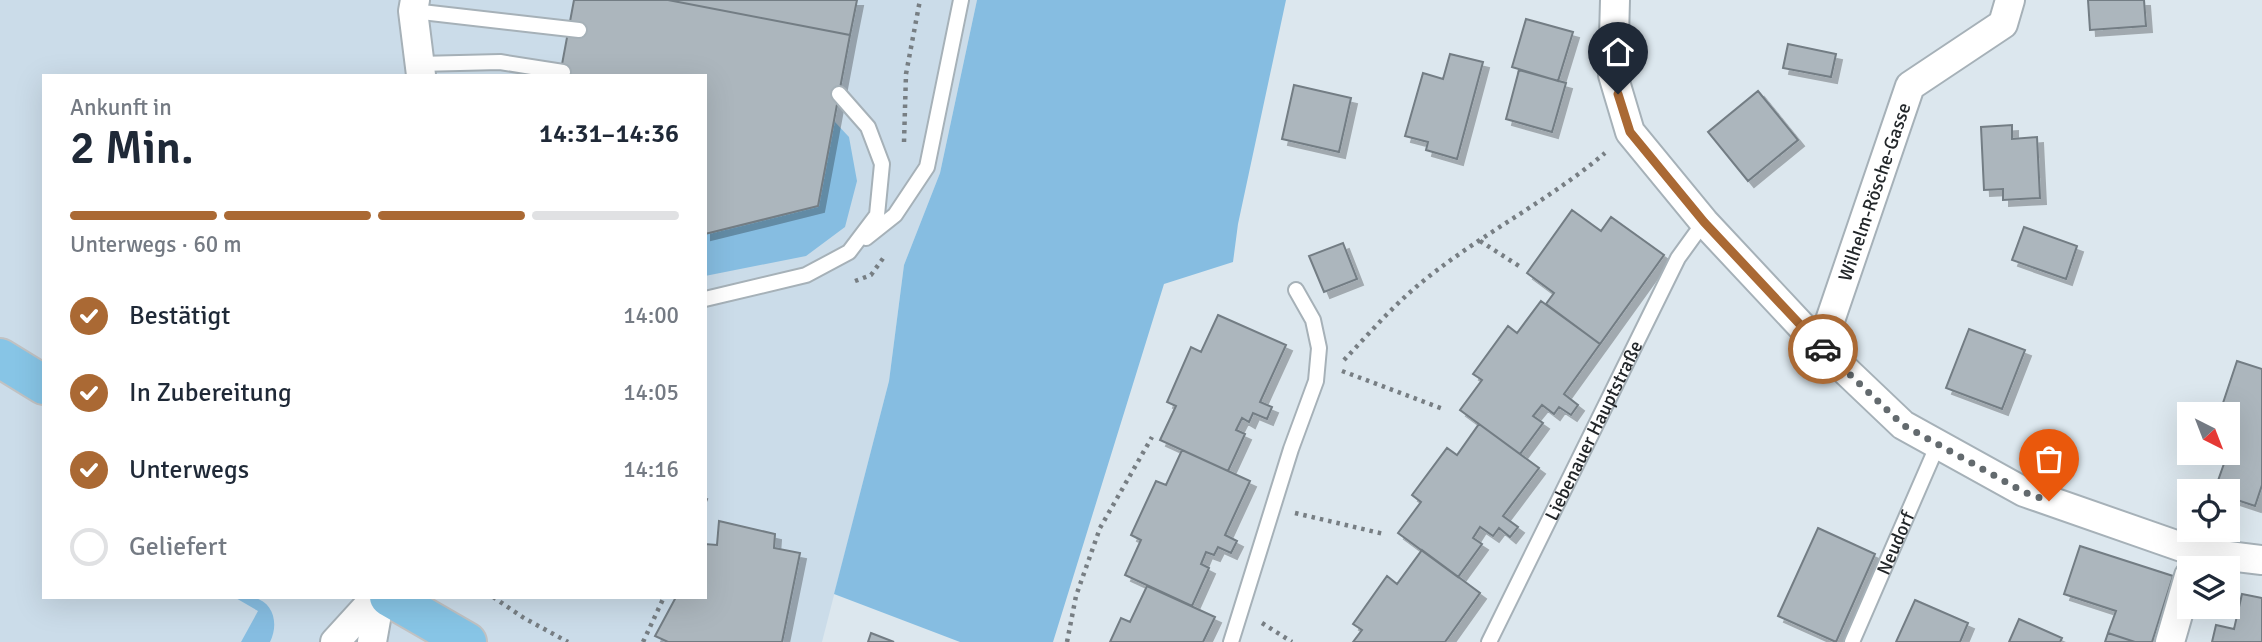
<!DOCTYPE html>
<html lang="de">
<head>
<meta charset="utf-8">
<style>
	:root { --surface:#fff; --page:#f2f2f3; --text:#1f2937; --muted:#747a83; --line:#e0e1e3; --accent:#aa6934 }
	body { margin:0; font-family:Signika,sans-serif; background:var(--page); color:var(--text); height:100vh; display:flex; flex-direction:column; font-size:26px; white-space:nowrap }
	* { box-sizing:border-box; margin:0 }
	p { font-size:23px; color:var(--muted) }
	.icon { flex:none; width:38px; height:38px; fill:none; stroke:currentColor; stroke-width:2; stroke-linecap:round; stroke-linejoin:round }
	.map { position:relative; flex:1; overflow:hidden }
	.details { position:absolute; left:42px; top:74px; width:665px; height:525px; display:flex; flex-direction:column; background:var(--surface); border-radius:0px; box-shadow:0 7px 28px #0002 }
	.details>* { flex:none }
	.needle { width:46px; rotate:138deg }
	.controls { position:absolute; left:2177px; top:402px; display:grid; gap:14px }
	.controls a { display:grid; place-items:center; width:63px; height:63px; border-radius:0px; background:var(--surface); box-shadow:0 7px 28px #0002; font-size:35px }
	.pin { position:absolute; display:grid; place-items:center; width:60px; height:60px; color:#fff; margin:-72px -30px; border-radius:50% 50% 50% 0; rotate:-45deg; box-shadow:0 0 7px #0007 }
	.pin .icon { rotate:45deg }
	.courier { position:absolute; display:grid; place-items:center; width:70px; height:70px; margin:-35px; border:5px solid #aa6934; border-radius:50%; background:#fff; color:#222; box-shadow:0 2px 9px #0007 }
	.summary em { font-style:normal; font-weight:600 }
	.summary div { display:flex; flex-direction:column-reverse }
	.summary { display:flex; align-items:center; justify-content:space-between; height:119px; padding:0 28px }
	h1 { font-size:46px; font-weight:600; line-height:52px }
	.bar { display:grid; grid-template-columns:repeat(4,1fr); gap:10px 7px; align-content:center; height:84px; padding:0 28px }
	.bar i { height:9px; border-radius:5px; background:var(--line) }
	.bar .current { background:var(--accent) }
	.bar p { grid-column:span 4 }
	ol { padding:0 28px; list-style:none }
	li { display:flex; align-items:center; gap:21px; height:77px }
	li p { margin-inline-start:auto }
	li .icon { padding:7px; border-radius:50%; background:var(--accent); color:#fff; stroke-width:4 }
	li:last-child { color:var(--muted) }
	li i { width:38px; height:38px; border:4px solid var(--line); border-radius:50% }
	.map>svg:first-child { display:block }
	.built { fill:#cbdce9; fill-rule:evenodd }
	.green { fill:#86bde1 }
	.building { fill:#acb6bd; stroke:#737d84; stroke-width:2; filter:url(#shadow) }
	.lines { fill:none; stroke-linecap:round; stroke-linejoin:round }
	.lane-casing { stroke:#a6b1b8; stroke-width:18 }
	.street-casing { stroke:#a6b1b8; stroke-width:32 }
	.primary-casing { stroke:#c1c2c3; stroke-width:42 }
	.path { stroke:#777e83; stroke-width:4.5; stroke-dasharray:3.5 5; stroke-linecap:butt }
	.lane { stroke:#fff; stroke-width:14 }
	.street { stroke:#fff; stroke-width:28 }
	.primary { stroke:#87c5e6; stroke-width:38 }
	.done { stroke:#636a6e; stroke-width:7; stroke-dasharray:0 12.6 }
	.route { stroke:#aa6934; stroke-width:9 }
	.labels { text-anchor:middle; stroke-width:7; stroke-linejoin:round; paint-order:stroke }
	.street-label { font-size:19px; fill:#222629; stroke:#e9f4fc }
</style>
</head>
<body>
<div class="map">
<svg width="2262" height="642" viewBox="0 0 2262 642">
	<defs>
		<filter id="shadow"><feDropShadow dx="6" dy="6" stdDeviation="0" flood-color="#0004"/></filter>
	</defs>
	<rect width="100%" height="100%" fill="#dce7ee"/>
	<path class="built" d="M0,0H977L940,173L904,265L889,381L822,642H0ZM44,75H705V597H44Z"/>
	<path class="green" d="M977,0H1286L1238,224L1233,262L1164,284L1053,642H960L834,594L889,381L904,265L940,173Z
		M834,121L849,137L857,181L845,227L806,256L705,276V234L818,206Z
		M234,597C240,597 247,596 252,597C274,601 279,624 270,642H241L258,611Z"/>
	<path class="building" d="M574,0H668L850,35L818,206L705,234V75H560Z
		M668,0H857L850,35Z
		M2088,0H2144L2146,26L2090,30Z
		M1526,19L1573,32L1558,81L1512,67Z
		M1788,44L1836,54L1831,77L1783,68Z
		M1450,54L1483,62L1457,159L1426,150L1428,142L1405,136L1423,73L1443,79Z
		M1519,70L1566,83L1552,132L1506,119Z
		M1294,85L1351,98L1339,152L1282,139Z
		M1758,91L1798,140L1748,181L1708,132Z
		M2012,125V139L2037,137L2040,198L2003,200V189L1984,190L1981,127Z
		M1572,210L1601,231L1611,217L1664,255L1600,344L1546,304L1554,293L1527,273Z
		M2024,227L2077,246L2066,279L2012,260Z
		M1343,243L1357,279L1324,292L1309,256Z
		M1541,301L1600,344L1564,394L1578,405L1571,415L1559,407L1554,414L1542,405L1533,416L1543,423L1520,454L1460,410L1482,380L1473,374L1508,326L1517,333Z
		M1218,315L1286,345L1260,402L1272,407L1267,419L1253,413L1249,422L1242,418L1236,430L1245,434L1228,471L1160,440L1176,406L1167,402L1191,347L1201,352Z
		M1969,329L2025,350L2002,409L1946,388Z
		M2237,361L2262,369V485L2255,506L2228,497V492H2214L2233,438L2228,436V415H2219Z
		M1479,424L1539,468L1503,516L1518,527L1510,537L1499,528L1493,536L1480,527L1473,538L1482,544L1458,577L1398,533L1421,502L1412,495L1447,448L1457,455Z
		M1182,450L1250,481L1225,535L1237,541L1231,553L1218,547L1214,555L1206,552L1201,564L1209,568L1192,606L1125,575L1141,540L1131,535L1156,481L1166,485Z
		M719,521L775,534L774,548L800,553L782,642H668L655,636L676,597H705V544L717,545Z
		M1818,528L1875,554L1836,642L1778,616Z
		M2080,546L2173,576L2152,642H2135L2108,633L2116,611L2064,594Z
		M1422,550L1480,593L1445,642H1353L1362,630L1353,624L1387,576L1397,584Z
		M1147,586L1215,617L1203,642H1110L1121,618L1130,622Z
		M2242,594L2262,598V642H2212L2216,625L2234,629Z
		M1915,600L1968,623L1960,642H1896Z
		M2019,619L2062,638L2060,642H2009Z
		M871,633L894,642H868Z
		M2108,633L2135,642H2105Z"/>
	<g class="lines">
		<g class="lane-casing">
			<g id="lane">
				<path d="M413,11L579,30"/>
				<path d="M419,64L500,62L563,72"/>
				<path d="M866,238L895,215L927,167L961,0"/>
				<path d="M705,299L806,275L849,252L877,215L882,164L868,127L839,94"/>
				<path d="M1231,642L1291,449L1316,381L1319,348L1313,320L1296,290"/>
				<path id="s1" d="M1489,642L1678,258L1704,222"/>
				<path id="s2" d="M1852,642L1938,444"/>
			</g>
		</g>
		<g class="street-casing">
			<g id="street">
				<path d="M415,0L413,11L421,75"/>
				<path d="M1615,0L1613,75L1630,132L1704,222L1821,347L1903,425L2024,492L2196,552L2262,560"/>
				<path id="s3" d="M1821,347L1910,86L2003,24L2010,0"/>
				<path d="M335,642L376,597"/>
				<path d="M372,642L380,597"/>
				<path d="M2170,642L2189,576"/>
			</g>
		</g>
		<g class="primary-casing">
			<path id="primary" d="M0,358L44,385
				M389,597L467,642"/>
		</g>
		<path class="path" d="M904,142L906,74L920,0
			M1480,241L1519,266
			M855,281L871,275L884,257
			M1344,360C1367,336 1390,309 1416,287C1475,237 1546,203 1605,153
			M1342,371L1443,409
			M705,501L708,493
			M1295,513L1384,534
			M493,597L524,618L568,642
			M1262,623L1292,642
			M643,642L664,597
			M1067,642L1076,596L1100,528L1152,437"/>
		<use href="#lane" class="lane"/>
		<use href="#street" class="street"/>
		<use href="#primary" class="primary"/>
	</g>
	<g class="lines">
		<path class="done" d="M1823,349L1903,425L2024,492L2049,501"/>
		<path class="route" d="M1618,94L1630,132L1704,222L1823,349"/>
	</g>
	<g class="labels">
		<g class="street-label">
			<text dy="7" stroke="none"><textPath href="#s3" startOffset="164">Wilhelm-Rösche-Gasse</textPath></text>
			<text dy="7" stroke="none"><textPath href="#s1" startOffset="236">Liebenauer Hauptstraße</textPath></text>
			<text dy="7" stroke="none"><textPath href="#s2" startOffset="108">Neudorf</textPath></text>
		</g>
	</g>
</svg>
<div class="controls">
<a><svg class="needle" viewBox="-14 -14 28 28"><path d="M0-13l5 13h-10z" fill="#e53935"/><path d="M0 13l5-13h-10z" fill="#747a83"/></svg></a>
<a><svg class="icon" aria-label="locate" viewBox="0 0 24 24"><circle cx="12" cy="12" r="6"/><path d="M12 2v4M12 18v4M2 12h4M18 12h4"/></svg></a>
<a><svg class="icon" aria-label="layers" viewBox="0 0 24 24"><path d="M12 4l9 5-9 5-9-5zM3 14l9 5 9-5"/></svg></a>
</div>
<div class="pin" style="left:2049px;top:501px;background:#ea580c"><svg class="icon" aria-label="bag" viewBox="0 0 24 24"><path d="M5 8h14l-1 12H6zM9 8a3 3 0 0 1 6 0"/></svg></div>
<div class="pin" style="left:1618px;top:94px;background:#1f2937"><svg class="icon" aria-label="home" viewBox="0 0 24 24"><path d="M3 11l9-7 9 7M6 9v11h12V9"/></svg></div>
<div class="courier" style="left:1823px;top:349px"><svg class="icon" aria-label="car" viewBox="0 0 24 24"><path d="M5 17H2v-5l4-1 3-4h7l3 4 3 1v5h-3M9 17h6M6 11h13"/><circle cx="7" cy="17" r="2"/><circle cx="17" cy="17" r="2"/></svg></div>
<section class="details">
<div class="summary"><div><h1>2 Min.</h1><p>Ankunft in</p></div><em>14:31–14:36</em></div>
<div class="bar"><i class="current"></i><i class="current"></i><i class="current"></i><i></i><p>Unterwegs · 60 m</p></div>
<ol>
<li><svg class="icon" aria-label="check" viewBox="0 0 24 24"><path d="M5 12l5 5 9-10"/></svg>Bestätigt<p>14:00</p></li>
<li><svg class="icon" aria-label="check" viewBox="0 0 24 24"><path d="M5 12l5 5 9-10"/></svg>In Zubereitung<p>14:05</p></li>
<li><svg class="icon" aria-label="check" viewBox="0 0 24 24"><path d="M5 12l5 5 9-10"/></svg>Unterwegs<p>14:16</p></li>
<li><i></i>Geliefert</li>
</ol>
</section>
</div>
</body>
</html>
